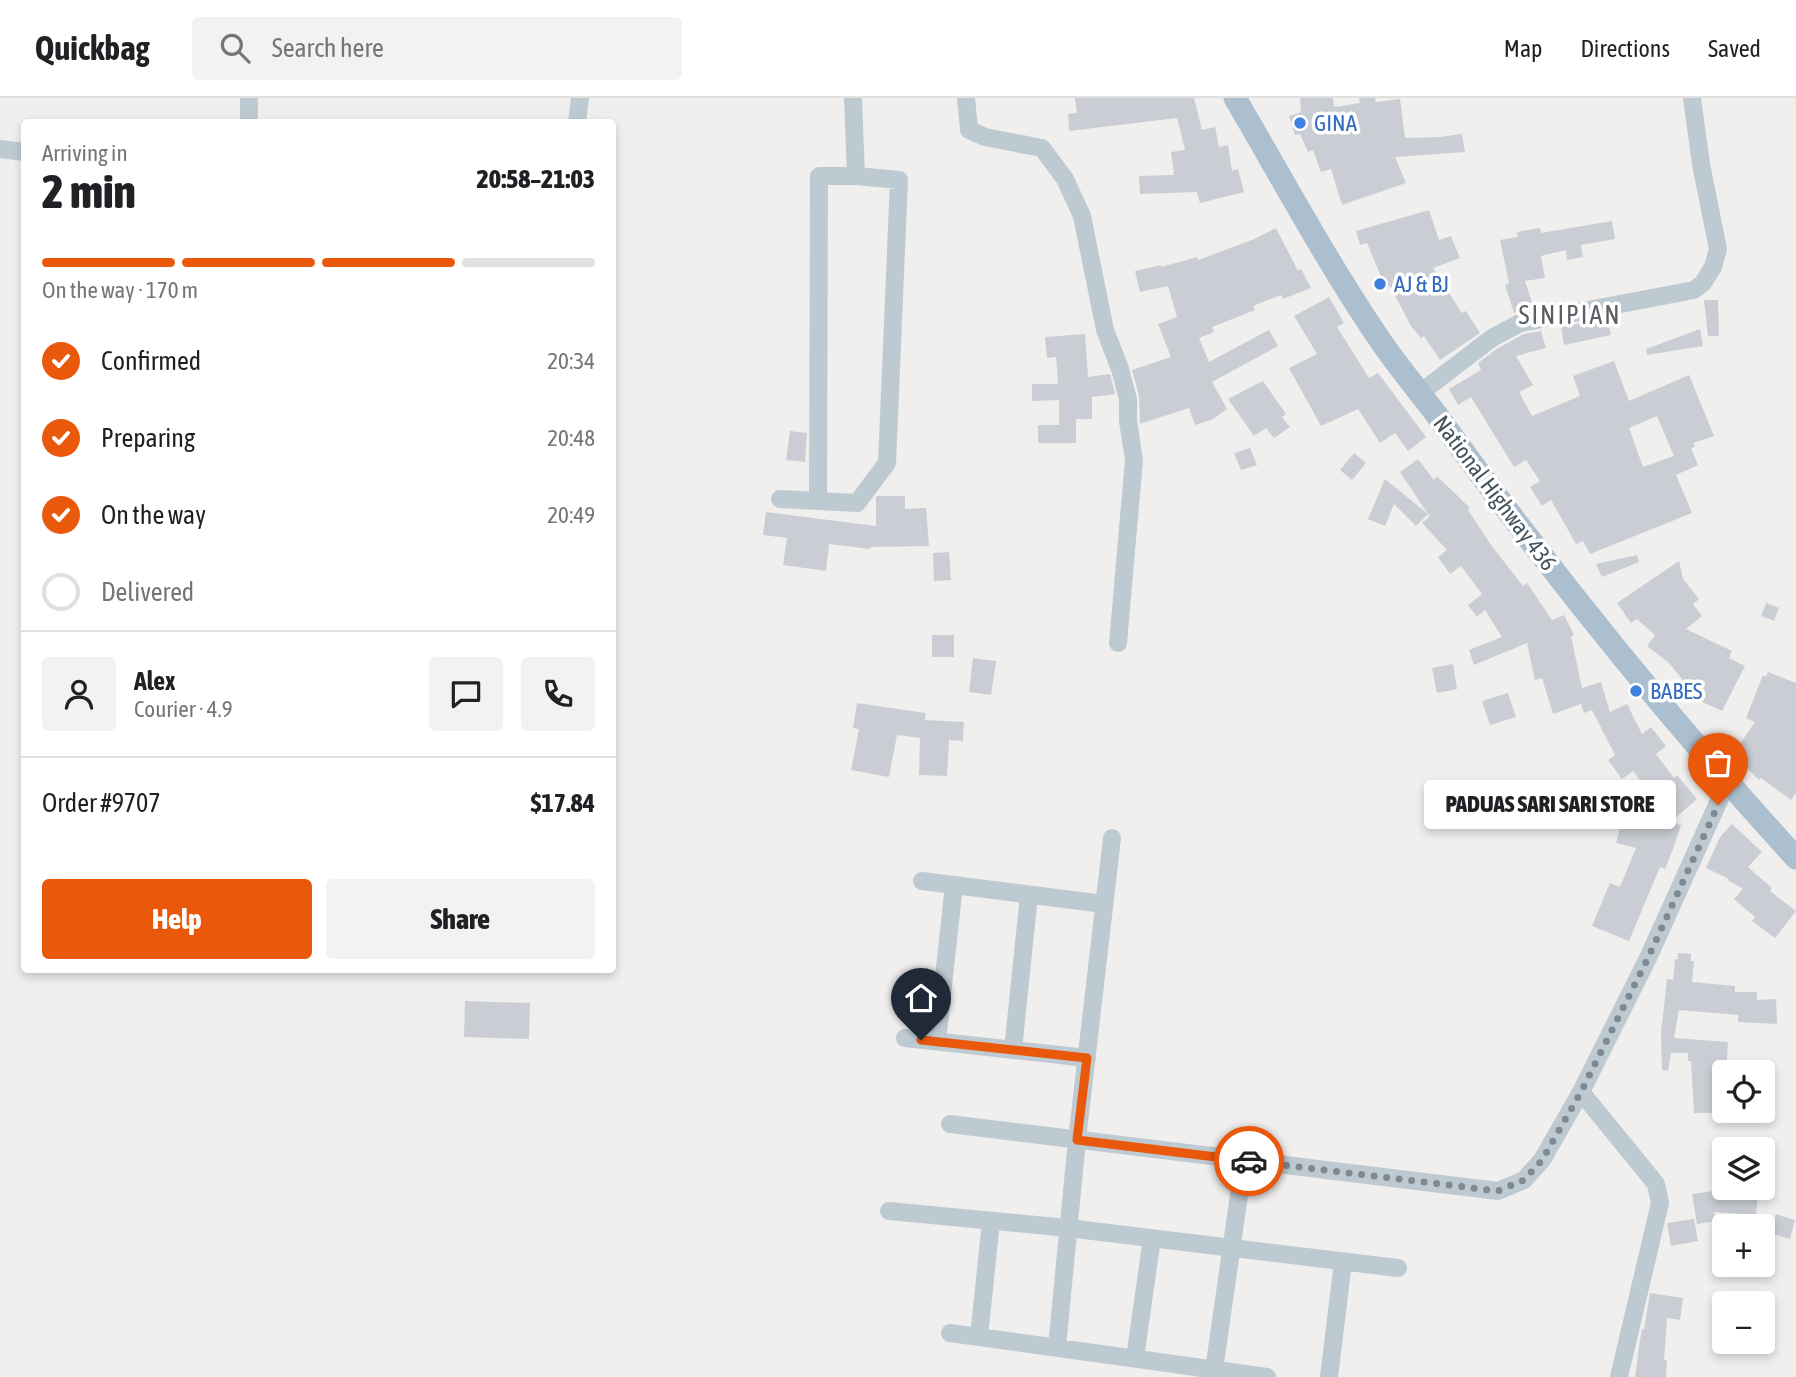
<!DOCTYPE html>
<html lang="en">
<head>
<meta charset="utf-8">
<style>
	:root { --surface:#fff; --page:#f2f2f2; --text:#202124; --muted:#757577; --line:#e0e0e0; --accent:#ea580c }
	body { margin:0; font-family:"Asap Condensed",sans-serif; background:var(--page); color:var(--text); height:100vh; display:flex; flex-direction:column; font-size:26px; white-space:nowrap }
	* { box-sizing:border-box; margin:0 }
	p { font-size:23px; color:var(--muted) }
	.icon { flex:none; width:38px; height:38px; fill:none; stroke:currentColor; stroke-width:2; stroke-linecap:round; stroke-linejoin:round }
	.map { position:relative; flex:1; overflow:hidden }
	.sheet { position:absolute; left:21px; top:21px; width:595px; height:854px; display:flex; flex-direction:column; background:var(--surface); border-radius:7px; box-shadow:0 4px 10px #0003 }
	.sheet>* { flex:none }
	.tools { position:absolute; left:1712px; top:962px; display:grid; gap:14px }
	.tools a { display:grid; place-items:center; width:63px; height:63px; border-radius:7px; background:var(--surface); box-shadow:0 4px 10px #0003; font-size:35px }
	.pin { position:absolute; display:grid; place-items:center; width:60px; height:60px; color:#fff; margin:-72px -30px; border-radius:50% 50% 50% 0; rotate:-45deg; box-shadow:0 0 7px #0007 }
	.pin .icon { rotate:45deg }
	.courier { position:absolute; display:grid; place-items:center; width:70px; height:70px; margin:-35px; border:5px solid #ea580c; border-radius:50%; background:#fff; color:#222; box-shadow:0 2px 9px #0007 }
	.bubble { position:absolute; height:49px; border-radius:7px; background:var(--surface); box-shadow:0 4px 10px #0003; font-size:23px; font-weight:800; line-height:49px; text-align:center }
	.summary em { font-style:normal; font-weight:800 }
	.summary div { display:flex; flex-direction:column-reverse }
	.summary { display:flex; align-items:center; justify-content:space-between; height:119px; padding:0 21px }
	h1 { font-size:46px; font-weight:800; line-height:52px }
	.bar { display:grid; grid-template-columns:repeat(4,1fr); gap:10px 7px; align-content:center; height:84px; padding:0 21px }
	.bar i { height:9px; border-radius:5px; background:var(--line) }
	.bar .on { background:var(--accent) }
	.bar p { grid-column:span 4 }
	.line { display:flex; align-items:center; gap:18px; padding:0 21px; border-top:2px solid var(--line) }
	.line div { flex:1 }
	.round { display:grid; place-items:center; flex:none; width:74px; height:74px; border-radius:7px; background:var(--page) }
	ol { padding:0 21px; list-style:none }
	li { display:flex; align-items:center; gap:21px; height:77px }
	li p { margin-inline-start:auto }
	li .icon { padding:7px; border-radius:50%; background:var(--accent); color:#fff; stroke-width:4 }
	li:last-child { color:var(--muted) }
	li i { width:38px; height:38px; border:4px solid var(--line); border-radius:50% }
	.button { display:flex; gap:14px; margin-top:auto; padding:14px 21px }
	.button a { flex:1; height:80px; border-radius:7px; background:var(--accent); color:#fff; font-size:28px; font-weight:800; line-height:80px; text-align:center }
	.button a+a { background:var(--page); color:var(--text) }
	header { display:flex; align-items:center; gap:42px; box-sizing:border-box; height:98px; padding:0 35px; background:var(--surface); border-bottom:2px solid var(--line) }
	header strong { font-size:33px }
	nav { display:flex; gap:38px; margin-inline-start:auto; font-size:24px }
	.search { width:490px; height:63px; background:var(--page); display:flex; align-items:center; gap:18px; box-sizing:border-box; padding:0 24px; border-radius:7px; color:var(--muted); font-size:26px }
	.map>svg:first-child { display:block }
	.building { fill:#caced4; fill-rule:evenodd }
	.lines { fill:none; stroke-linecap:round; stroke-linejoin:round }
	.minor { stroke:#becad2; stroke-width:18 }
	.major { stroke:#acbfcf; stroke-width:23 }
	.done { stroke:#818990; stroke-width:7; stroke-dasharray:0 12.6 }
	.route { stroke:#ea580c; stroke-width:9 }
	.shop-dot { fill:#3f7fe0; stroke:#fff; stroke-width:2.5 }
	.labels { text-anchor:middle; stroke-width:7; stroke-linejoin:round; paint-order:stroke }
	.shop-label { font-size:23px; fill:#366cbe; stroke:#fff; text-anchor:start }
	.street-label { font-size:23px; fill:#45535d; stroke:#fff }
	.quarter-label { font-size:26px; letter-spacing:2px; fill:#5b5f64; stroke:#fff }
</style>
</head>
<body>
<header>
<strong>Quickbag</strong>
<div class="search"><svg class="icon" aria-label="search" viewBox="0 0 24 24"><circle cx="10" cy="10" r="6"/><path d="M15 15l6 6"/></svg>Search here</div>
<nav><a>Map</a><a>Directions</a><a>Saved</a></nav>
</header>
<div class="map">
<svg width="1796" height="1279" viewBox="0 0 1796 1279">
	<rect width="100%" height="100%" fill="#f1eeee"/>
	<path class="building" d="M1075,0H1194L1202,32L1215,29L1219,49L1228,47L1232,73L1238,71L1244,94L1200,105L1197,94L1140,96L1139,78L1174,77L1171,54L1185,52L1177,20L1069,33L1068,16L1077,15Z
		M1300,0H1333L1334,9L1360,5L1359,0H1375L1376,4L1400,1L1405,40L1440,39L1462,36L1465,54L1395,59L1406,85L1342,107L1331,71L1321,74L1313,52L1308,54L1300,36L1295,37L1289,18L1301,14Z
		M1429,112L1439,142L1451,138L1460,160L1433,170L1462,215L1466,213L1480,235L1440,262L1424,238L1421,240L1411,228L1390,188L1386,190L1367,145L1360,147L1356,133Z
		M1612,123L1615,141L1581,147L1583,159L1567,162L1566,152L1541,158L1545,180L1525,183L1534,211L1514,215L1505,187L1509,185L1500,142L1518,139L1517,134L1540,130L1541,135Z
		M1276,130L1298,173L1301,171L1311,190L1283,201L1281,197L1253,208L1255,212L1212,229L1214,234L1199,240L1209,264L1269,232L1278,248L1212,284L1227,311L1213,321L1195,327L1189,310L1140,326L1139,298L1132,272L1171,259L1158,226L1177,219L1168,188L1140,194L1135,173L1161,167V169L1197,159L1198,162L1252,142Z
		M1329,199L1344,225L1337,229L1369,280L1378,275L1426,339L1408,353L1395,335L1380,345L1358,311L1321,328L1289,270L1317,256L1294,218Z
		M1704,202H1718L1719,238H1708Z
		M1607,220L1611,237L1564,247L1561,229Z
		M1700,231L1703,248L1647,257L1646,251Z
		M1541,233L1546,250L1516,258L1533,287L1519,294L1532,318L1580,298L1573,278L1614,263L1629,303L1689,277L1714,338L1693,345L1695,349L1691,350L1698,367L1676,377L1692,415L1590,456L1583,443L1576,446L1551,402L1542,408L1530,389L1540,383L1526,362L1514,369L1471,299L1458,307L1449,291L1481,272L1478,265L1498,250L1524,236ZM1657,318L1674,358L1643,369L1629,330Z
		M1085,236L1088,279L1110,276L1115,296L1092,299V321H1076V345H1038V327H1059V302L1032,303V286H1058L1056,259L1047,260L1045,239Z
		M1263,283L1286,316L1282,319L1290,329L1274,340L1266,330L1254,338L1228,301Z
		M790,333L807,335L805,364L786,362Z
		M1250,350L1257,367L1241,372L1234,355Z
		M1354,355L1366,365L1352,382L1340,372Z
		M1418,361L1434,382L1437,378L1470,410L1468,412L1491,447L1523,488L1527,485L1552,522L1564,517L1574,537L1571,538L1582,590L1601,584L1610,614L1627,606L1642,636L1651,629L1666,648L1656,656L1674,680L1677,677L1697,701L1671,724L1681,727L1673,751L1665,771L1660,769L1629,843L1592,828L1610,785L1620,789L1636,750L1616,745L1625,712L1668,723L1649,700L1652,698L1633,673L1622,681L1608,662L1615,657L1592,612L1584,615L1581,606L1553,616L1542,580L1535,582L1527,545L1474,567L1469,552L1502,539L1485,512L1477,519L1468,507L1482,496L1461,468L1450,476L1438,459L1447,452L1422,425L1430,418L1428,416L1416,428L1394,406L1385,428L1368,421L1385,381L1428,416L1400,374Z
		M876,398H905V411L926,410L929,448L870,449V451L829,446L826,473L783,467L787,440L763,437L766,414L876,428Z
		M949,454L951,482L934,483L933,455Z
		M1637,457L1639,464L1602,479L1596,466Z
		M1679,463L1683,481L1699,501L1693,506L1702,518L1686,531L1732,553L1729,560L1745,568L1722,613L1698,602L1677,587L1682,581L1668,564L1647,548L1655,537L1637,521L1631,525L1617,505Z
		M1766,505L1779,510L1774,523L1761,518Z
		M932,537H954V559H932Z
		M973,560L996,563L991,597L969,594Z
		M1453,566L1457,591L1437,595L1432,570Z
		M1768,574L1796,585V695L1791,702L1761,680L1759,682L1746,669L1749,667L1733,656L1755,624L1746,620L1763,577L1766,579Z
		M1508,595L1516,619L1490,627L1482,603Z
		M857,605L926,615L925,622L964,624L963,643L949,642L947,678L919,677L920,640L897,637L889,679L851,672L859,631L853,630Z
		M1732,726L1762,754L1748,769L1772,790L1770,793L1796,813L1775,840L1752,823L1755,819L1734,801L1743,791L1728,782L1729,781L1706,770L1720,739Z
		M1678,855L1691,856V863H1694L1692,884L1735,888V894H1757V902L1776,901L1777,926L1738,924V917L1679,912L1674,940L1728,944L1726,975H1724L1722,986L1723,1015H1694L1691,963H1688V955H1671L1668,973L1662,972L1661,935L1667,881L1673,882L1675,861H1678Z
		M465,903L530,905L529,941L464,939Z
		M1720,1092L1758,1094L1756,1117L1714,1114L1716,1123L1697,1126L1692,1096Z
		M1776,1116L1795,1122L1790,1141L1771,1135Z
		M1694,1121L1698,1143L1671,1148L1667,1125Z
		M1650,1195L1683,1200L1680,1222L1667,1220L1664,1262H1667L1666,1279H1635L1640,1242L1642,1231H1644Z"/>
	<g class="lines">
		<path class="minor" d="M853,0L856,78
			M966,0L969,32L985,39L1042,50L1065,81L1082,118L1105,232L1120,271L1128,301V323L1134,362L1118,545
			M249,24V0
			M577,24L580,0
			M0,51L24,54
			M1420,295L1492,240L1520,225L1694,192L1703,185L1713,169L1718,151L1701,66L1692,0
			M780,401L857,405L887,365L899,82L856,78H819L818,403
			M922,783L1104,806
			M905,940L1087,960
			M937,943L954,787
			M1013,952L1029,797
			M1581,994L1656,1086L1660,1105L1619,1279
			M950,1026L1498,1093L1524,1082L1542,1062L1581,994L1648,860L1727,685
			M889,1113L1068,1130L1398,1170
			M950,1235L1267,1279
			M979,1239L991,1123
			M1057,1249L1077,1042L1112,740
			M1135,1260L1152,1140
			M1214,1272L1244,1062
			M1329,1279L1343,1164"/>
		<path class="major" d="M1235,0C1283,82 1328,166 1382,245C1398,268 1416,290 1433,312C1546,468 1666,618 1796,760"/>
	</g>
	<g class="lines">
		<path class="done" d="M1249,1063L1498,1093L1524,1082L1542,1062L1581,994L1648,860L1718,707"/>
		<path class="route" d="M921,942L1087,960L1077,1042L1249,1063"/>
	</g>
	<g class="shop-dot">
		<circle cx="1300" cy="25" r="7"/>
		<circle cx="1380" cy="186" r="7"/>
		<circle cx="1636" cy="593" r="7"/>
	</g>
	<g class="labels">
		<g class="shop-label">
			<text x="1314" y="33">GINA</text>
			<text x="1394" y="194">AJ &amp; BJ</text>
			<text x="1650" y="601">BABES</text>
		</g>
		<g class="street-label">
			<text transform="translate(1495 395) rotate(53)" y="8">National Highway 436</text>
		</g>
		<g class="quarter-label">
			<text x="1570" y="226">SINIPIAN</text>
		</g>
	</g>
</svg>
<div class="tools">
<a><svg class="icon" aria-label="locate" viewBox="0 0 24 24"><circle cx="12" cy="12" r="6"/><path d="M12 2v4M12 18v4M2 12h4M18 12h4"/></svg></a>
<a><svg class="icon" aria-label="layers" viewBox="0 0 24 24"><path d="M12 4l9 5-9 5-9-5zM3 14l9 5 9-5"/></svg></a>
<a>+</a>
<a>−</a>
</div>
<div class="pin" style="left:1718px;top:707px;background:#ea580c"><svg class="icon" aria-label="bag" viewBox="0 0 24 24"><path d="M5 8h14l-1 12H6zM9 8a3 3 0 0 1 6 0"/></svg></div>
<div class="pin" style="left:921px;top:942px;background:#1f2937"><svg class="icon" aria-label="home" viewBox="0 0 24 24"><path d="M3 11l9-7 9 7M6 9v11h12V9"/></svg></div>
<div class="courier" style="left:1249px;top:1063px"><svg class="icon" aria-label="car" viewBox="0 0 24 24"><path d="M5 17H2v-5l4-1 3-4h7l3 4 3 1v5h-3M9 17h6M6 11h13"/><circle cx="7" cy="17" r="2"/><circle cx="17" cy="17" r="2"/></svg></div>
<div class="bubble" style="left:1424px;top:682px;width:252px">PADUAS SARI SARI STORE</div>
<section class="sheet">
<div class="summary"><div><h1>2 min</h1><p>Arriving in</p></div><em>20:58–21:03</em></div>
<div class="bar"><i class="on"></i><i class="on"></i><i class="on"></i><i></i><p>On the way · 170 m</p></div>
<ol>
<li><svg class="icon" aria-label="check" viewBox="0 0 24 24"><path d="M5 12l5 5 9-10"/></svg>Confirmed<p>20:34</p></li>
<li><svg class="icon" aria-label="check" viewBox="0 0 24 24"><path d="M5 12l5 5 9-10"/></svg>Preparing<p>20:48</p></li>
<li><svg class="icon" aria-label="check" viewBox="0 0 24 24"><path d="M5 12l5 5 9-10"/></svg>On the way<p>20:49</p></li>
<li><i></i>Delivered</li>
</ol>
<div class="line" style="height:126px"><a class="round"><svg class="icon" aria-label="person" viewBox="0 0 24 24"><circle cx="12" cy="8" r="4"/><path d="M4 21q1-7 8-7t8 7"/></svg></a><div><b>Alex</b><p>Courier · 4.9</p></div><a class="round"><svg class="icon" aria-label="chat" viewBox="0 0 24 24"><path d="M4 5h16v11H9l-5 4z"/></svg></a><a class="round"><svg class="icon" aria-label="phone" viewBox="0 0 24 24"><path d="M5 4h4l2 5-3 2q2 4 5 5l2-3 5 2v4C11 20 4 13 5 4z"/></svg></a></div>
<div class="line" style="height:91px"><div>Order #9707</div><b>$17.84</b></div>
<div class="button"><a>Help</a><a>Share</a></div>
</section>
</div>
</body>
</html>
